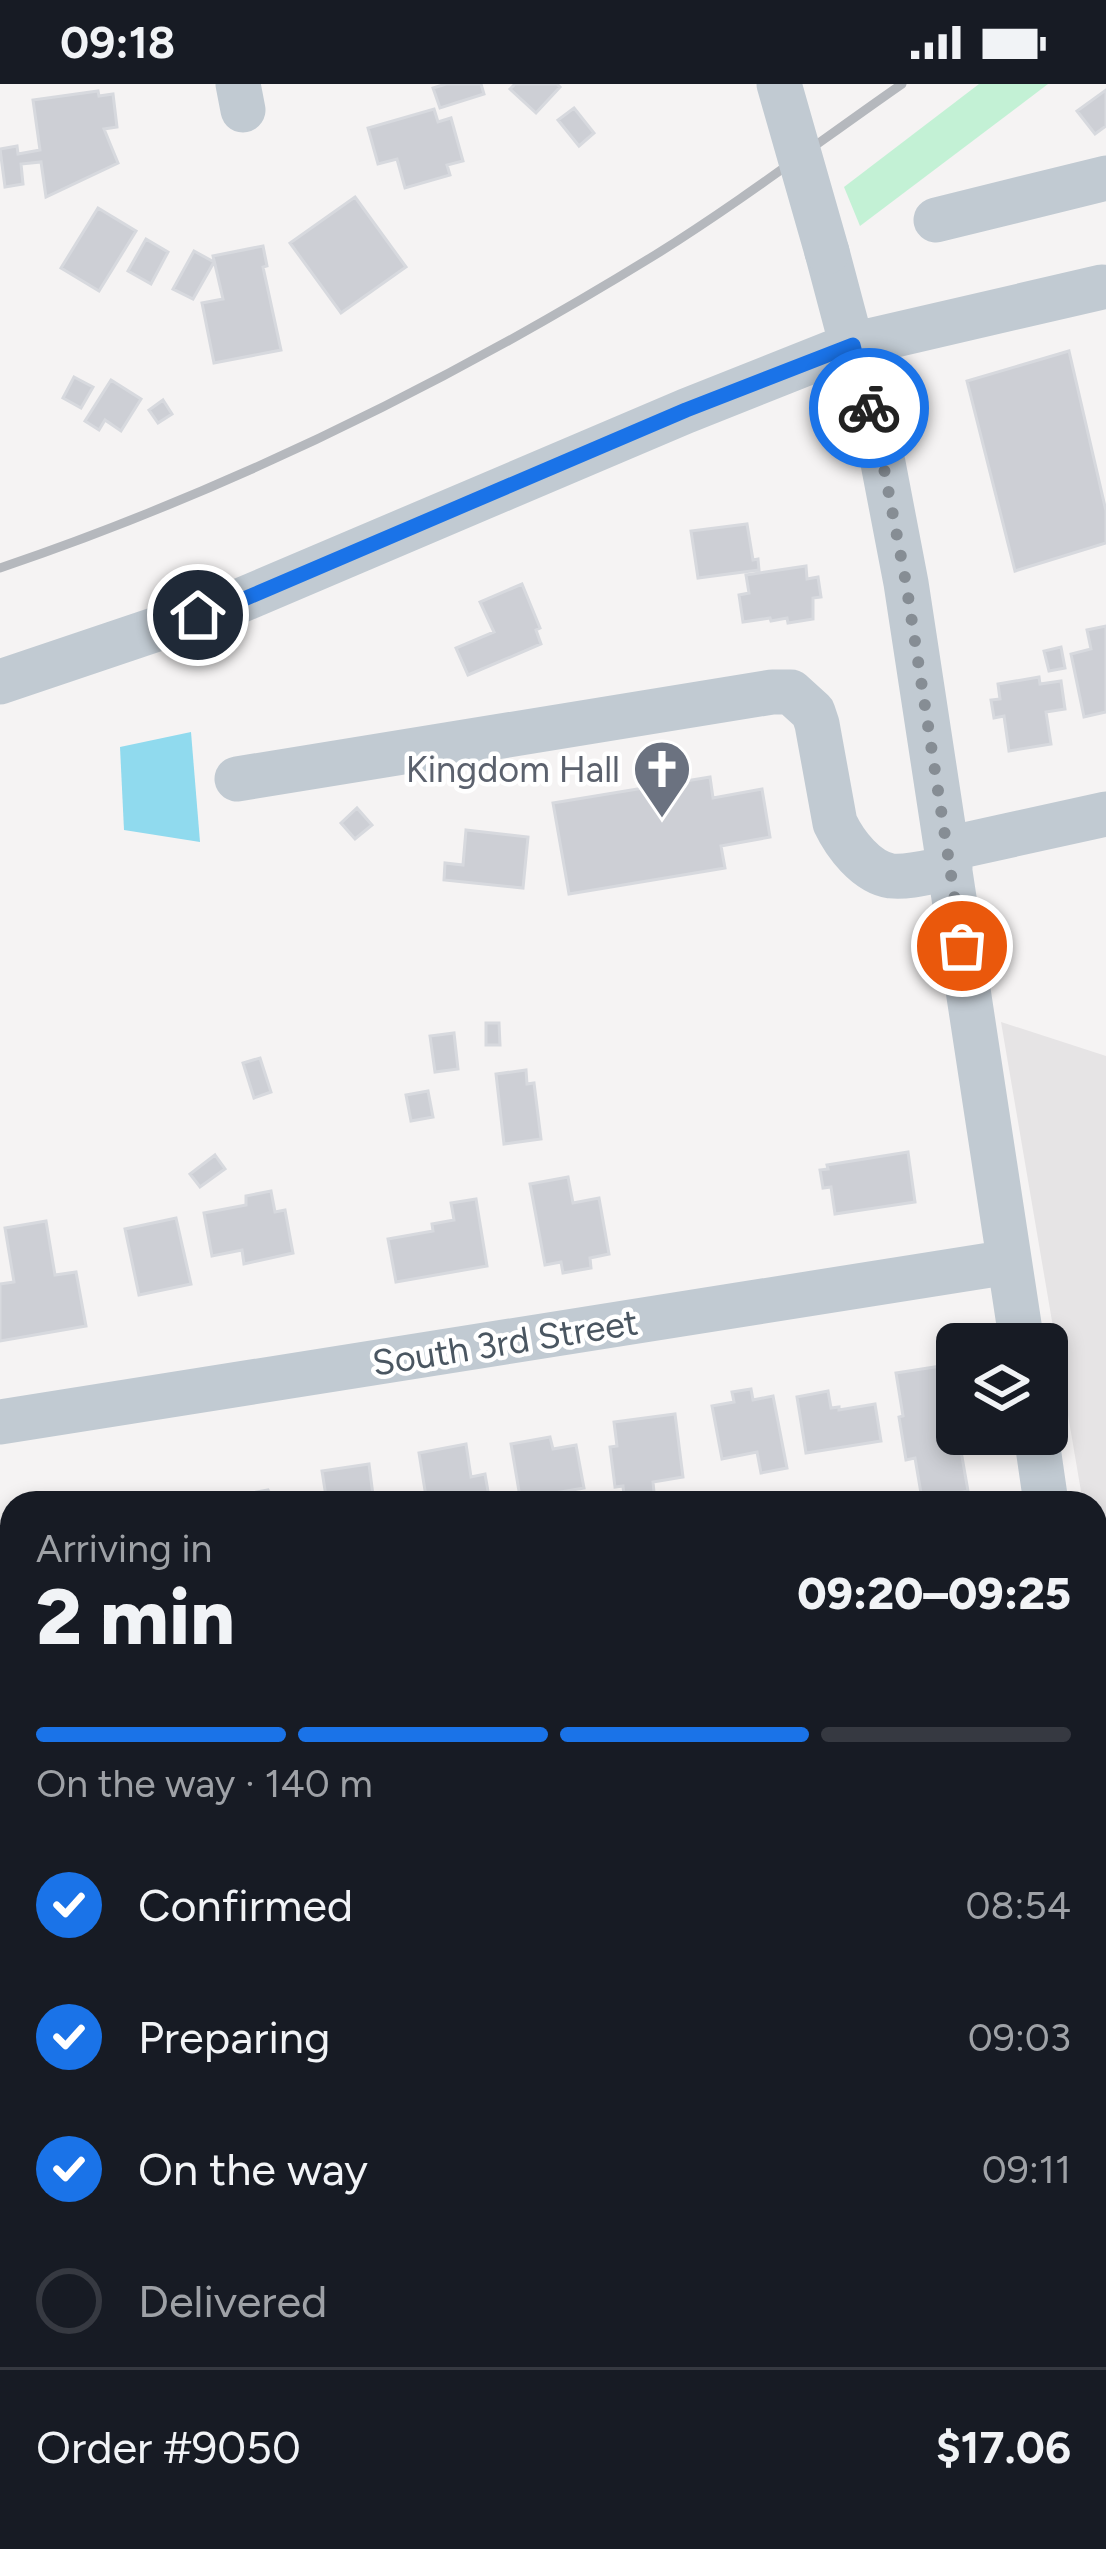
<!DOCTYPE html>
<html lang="en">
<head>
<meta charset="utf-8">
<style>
	:root { --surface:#171b24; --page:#20242c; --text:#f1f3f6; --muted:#9ea1a6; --line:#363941; --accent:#1a73e8 }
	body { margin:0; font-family:Figtree,sans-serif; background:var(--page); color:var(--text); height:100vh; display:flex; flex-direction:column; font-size:45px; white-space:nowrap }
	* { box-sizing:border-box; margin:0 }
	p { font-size:39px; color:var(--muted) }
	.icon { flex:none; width:66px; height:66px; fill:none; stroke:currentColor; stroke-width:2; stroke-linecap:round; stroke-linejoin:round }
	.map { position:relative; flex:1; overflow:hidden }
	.details { position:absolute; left:0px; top:1407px; width:1107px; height:1059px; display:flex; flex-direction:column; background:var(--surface); border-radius:36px 36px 0 0; box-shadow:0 6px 18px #0003 }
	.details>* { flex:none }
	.fabs { position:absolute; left:936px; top:1239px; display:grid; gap:24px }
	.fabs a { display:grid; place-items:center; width:132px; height:132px; border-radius:18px; background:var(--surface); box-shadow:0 6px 18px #0003; font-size:60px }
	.pin { position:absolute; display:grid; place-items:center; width:102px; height:102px; color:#fff; margin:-51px; border:6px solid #fff; border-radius:50%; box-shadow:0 3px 12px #0007 }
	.courier { position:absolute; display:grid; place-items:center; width:120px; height:120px; margin:-60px; border:9px solid #1a73e8; border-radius:50%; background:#fff; color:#222; box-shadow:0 3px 15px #0007 }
	.overview em { font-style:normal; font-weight:800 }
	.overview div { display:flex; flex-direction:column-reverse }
	.overview { display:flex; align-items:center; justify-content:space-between; height:204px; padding:0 36px }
	h1 { font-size:78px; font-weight:800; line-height:90px }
	.bar { display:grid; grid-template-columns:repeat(4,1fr); gap:18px 12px; align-content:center; height:144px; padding:0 36px }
	.bar i { height:15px; border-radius:9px; background:var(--line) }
	.bar .on { background:var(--accent) }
	.bar p { grid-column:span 4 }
	.line { display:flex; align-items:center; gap:30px; padding:0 36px; border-top:3px solid var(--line) }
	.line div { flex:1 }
	ol { padding:0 36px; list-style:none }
	li { display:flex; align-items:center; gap:36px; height:132px }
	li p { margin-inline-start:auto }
	li .icon { padding:12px; border-radius:50%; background:var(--accent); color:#fff; stroke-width:4 }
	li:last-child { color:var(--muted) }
	li i { width:66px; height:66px; border:6px solid var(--line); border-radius:50% }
	.status { display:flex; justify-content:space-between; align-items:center; height:84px; padding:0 60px; background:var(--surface); direction:ltr }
	.status svg { height:33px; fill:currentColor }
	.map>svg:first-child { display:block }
	.education { fill:#e6e4e5 }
	.green { fill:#c3f1d5 }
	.water { fill:#90daee }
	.building { fill:#cdcfd5; stroke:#d7d9de; stroke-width:3 }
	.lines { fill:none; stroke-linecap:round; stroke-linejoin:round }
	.minor { stroke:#c1cad2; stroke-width:45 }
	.rail { stroke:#b5b8bd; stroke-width:9 }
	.minor-bridge { stroke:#c1cad2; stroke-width:45 }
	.done { stroke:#868d94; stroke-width:12; stroke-dasharray:0 21.6 }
	.route { stroke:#1a73e8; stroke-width:15 }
	.labels { text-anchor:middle; stroke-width:9; stroke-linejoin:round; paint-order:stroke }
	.worship-label { font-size:36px; fill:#5b616d; stroke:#fff; text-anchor:end }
	.street-label { font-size:36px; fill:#4a5661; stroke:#fff }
</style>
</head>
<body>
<div class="status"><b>09:18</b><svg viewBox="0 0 49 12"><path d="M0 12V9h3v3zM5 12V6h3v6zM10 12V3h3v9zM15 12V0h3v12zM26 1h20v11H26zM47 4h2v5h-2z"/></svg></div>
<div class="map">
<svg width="1106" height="2465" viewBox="0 0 1106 2465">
	<rect width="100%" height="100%" fill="#f5f3f3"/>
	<path class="education" d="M1001,938L1106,972V1556L1095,1492V1419H1083Z"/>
	<path class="green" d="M979,0H1048L860,142L844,103Z"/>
	<path class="water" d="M191,648L200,758L124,746L120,663Z"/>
	<path class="building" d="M446,0H481L484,10L440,24L433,4Z
		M515,0H557L560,3L536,29L510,5Z
		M1106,6V42L1095,50L1077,27Z
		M98,7L99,12L113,10L117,43L104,45L118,79L46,113L41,78L21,80L23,100L5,103L0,65L17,62L18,70L40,66L33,16Z
		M574,24L594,49L579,62L558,36Z
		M434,25L438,38L451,34L463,77L447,81L450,91L405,104L397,75L378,80L368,44Z
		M355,113L406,183L341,229L290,159Z
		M98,124L136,147L99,207L61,184Z
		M146,155L168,168L151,200L128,187Z
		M263,162L267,182L263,183L281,266L214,279L202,219L223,215L213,172Z
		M194,167L214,178L193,215L173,205Z
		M1069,267L1106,427V459L1015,487L967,297Z
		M74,293L93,303L81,324L63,314Z
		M111,296L141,315L121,347L105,336L99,346L85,337Z
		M163,316L172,330L158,339L149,326Z
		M747,440L753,476L758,475L759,486L698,494L691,447Z
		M806,482L807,495L818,493L821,513L813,514V535L788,539L787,534L771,537L770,534L743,538L739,511L749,509L746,491Z
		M522,500L540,544L536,546L541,560L468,591L456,564L494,548L480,518Z
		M1106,542V628L1084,633L1071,570L1091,565L1087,546Z
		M1061,563L1065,584L1049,587L1044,567Z
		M1039,593L1040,600L1061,597L1065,625L1046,628L1051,660L1009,667L1004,632L994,634L991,616L1000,615L998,600Z
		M710,693L713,714L762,705L770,753L721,762L725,784L569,810L553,719Z
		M357,724L372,741L355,755L341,739Z
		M466,746L528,753L523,804L444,796L445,779L463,781Z
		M486,939H499L500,961H486Z
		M454,949L458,985L435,988L430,952Z
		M260,974L271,1008L254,1014L243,979Z
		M526,986L527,1000L534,999L541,1055L504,1060L496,990Z
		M428,1007L433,1033L411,1037L406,1011Z
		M908,1068L915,1118L835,1130L831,1103L823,1104L820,1086L828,1085L827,1081Z
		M215,1071L225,1085L200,1103L190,1090Z
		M568,1093L573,1119L599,1114L609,1170L590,1174L591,1184L563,1189L561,1178L545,1181L530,1100Z
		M271,1107L275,1128L285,1126L293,1169L244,1180L242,1166L212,1172L204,1129L246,1121V1112Z
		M476,1115L487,1182L396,1198L388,1155L433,1147L432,1140L454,1136L451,1119Z
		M176,1134L191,1200L139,1211L125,1145Z
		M46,1137L55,1191L76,1188L86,1242L0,1257V1200L14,1198L5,1144Z
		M941,1282L948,1322L953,1321L968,1407L922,1415L915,1374L906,1376L899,1333L903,1332L896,1289Z
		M751,1305L753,1316L773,1312L787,1384L761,1389L757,1368L722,1375L712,1322L734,1318L732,1308Z
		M828,1307L831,1324L839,1323V1326L875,1320L881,1357L806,1369L797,1313Z
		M675,1330L683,1393L653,1398L655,1419H625L623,1402L615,1403L610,1363L617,1362L614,1338Z
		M550,1353L553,1365L576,1361L584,1404L549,1410L550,1419H521L511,1360Z
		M466,1360L471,1393L485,1390L490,1419H427L419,1369Z
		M369,1380L374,1419H327L322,1387Z
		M268,1406L275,1419H214V1416Z
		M4,1587L11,1625L0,1628V1588Z
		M12,2010V2071L0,2073V2012Z
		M11,2418L12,2454H16L17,2465H0V2420Z
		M106,2454H138L139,2465H74L73,2459Z
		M151,2454H172L173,2465H153Z
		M185,2454H233L235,2465H174L186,2463Z
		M256,2454H341L342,2465H257Z"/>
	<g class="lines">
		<path class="minor" d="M238,0L243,26
			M936,136L1106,94
			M827,168L883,379L906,499L1022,1260
			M0,598L237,518L686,327L852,261L1102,203
			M237,695L772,608H791L813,628L817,640L835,739C845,760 866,788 891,792C909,794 932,787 950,784
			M947,765L1106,730
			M0,1338L1009,1178
			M1036,1350L1046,1419
			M1095,1724L1106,1788
			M0,1925L12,1923
			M1095,2181L1106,2182
			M867,2454L869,2465"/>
		<path class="rail" d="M0,484C230,406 449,298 655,171C740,118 820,57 902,0"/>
		<path class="minor-bridge" d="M779,0L827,168"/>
	</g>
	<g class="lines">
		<path class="done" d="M869,324L883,379L906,499L962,862"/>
		<path class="route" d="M198,531L237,518L686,326L853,261L869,324"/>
	</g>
	<defs>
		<g id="church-pin" transform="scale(3)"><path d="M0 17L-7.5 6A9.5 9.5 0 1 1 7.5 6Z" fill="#6b7280" stroke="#fff"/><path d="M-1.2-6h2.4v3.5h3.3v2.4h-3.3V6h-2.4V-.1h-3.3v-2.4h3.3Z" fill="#fff"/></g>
	</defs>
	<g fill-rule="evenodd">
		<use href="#church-pin" x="662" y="685"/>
	</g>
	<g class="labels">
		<g class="worship-label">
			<text x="620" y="698">Kingdom Hall</text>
		</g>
		<g class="street-label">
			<text transform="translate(505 1258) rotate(-9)" y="13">South 3rd Street</text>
		</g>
	</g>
</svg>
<div class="fabs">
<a><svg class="icon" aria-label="layers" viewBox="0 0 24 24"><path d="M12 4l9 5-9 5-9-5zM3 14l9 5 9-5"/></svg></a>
</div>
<div class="pin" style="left:962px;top:862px;background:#ea580c"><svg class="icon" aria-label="bag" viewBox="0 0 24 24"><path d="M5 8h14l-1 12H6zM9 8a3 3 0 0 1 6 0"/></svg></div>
<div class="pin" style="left:198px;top:531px;background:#1f2937"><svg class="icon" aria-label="home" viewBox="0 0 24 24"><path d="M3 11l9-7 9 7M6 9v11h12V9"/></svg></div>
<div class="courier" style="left:869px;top:324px"><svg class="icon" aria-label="bike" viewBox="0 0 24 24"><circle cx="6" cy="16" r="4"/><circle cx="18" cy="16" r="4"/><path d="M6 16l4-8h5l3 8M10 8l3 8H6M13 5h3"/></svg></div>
<section class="details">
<div class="overview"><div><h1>2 min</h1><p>Arriving in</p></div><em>09:20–09:25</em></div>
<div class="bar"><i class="on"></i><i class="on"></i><i class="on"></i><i></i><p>On the way · 140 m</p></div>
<ol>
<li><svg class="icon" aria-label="check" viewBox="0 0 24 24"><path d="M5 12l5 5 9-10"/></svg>Confirmed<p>08:54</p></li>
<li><svg class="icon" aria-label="check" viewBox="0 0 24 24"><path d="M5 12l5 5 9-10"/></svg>Preparing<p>09:03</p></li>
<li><svg class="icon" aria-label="check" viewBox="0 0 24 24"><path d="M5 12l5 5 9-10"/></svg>On the way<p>09:11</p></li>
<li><i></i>Delivered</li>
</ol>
<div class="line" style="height:156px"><div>Order #9050</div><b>$17.06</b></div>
</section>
</div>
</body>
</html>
